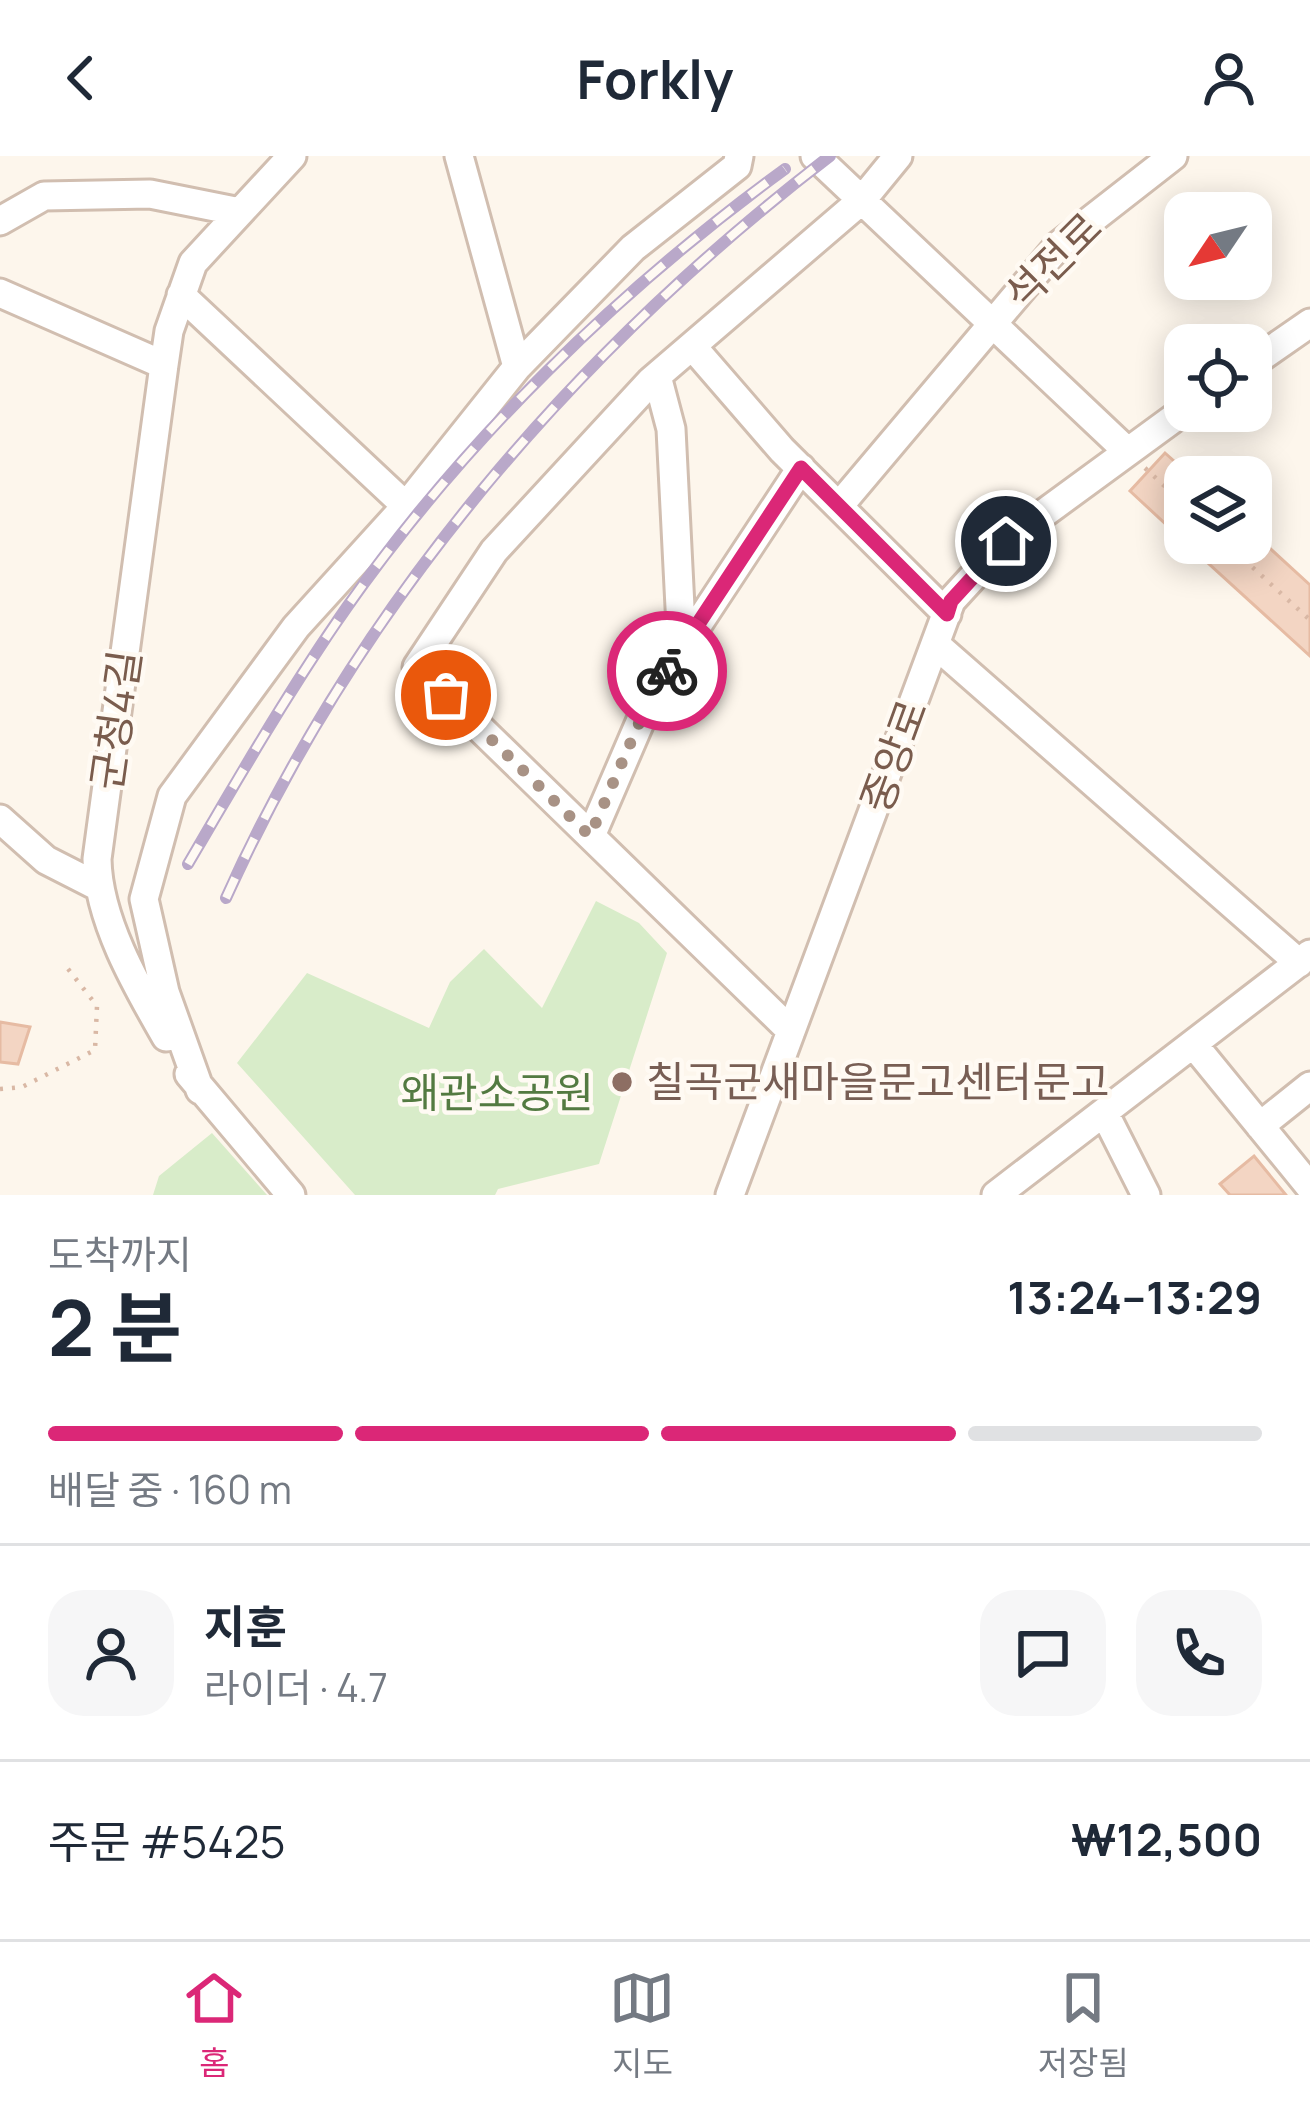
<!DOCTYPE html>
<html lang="ko">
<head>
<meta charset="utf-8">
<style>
	:root { --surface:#fff; --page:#f6f6f7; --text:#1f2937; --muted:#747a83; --line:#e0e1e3; --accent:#db2777 }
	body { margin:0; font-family:Manrope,"Noto Sans KR",sans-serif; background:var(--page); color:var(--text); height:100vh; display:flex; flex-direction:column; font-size:45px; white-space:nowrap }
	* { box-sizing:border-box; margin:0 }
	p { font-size:39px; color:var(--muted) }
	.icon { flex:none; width:66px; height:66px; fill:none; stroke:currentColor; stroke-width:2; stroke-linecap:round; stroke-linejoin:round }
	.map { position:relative; height:1039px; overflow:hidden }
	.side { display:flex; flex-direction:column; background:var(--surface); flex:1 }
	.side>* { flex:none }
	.needle { width:78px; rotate:235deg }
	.controls { position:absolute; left:1164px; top:36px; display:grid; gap:24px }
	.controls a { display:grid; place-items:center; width:108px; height:108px; border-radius:24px; background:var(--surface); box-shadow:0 6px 30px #0003; font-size:60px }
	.pin { position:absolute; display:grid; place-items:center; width:102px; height:102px; color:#fff; margin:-51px; border:6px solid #fff; border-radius:50%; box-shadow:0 3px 12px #0007 }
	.courier { position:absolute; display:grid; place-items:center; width:120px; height:120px; margin:-60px; border:9px solid #db2777; border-radius:50%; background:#fff; color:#222; box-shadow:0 3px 15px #0007 }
	.head em { font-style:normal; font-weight:700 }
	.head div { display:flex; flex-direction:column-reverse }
	.head { display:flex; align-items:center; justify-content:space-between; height:204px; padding:0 48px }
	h1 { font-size:78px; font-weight:700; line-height:90px }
	.bar { display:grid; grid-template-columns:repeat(4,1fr); gap:18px 12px; align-content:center; height:144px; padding:0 48px }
	.bar i { height:15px; border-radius:9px; background:var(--line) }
	.bar .current { background:var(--accent) }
	.bar p { grid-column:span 4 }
	.line { display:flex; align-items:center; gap:30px; padding:0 48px; border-top:3px solid var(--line) }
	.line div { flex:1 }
	.round { display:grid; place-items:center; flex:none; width:126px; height:126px; border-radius:36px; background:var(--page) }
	header { display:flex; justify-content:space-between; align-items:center; height:156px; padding:0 48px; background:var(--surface); font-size:54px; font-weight:700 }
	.tabs { display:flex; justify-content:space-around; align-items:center; height:168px; border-top:3px solid var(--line); background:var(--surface); font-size:33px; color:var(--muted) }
	.tabs a { display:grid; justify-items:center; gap:6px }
	.tabs .current { color:var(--accent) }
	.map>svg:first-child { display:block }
	.green { fill:#d8ecc9 }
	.building { fill:#f3d5c3; stroke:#e6bba3; stroke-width:3 }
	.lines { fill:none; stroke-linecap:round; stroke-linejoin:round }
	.minor-casing { stroke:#d1beb0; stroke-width:33 }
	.path { stroke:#d9b8a5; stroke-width:4.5; stroke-dasharray:3 9; stroke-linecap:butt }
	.minor { stroke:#fff; stroke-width:27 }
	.rail-casing { stroke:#b9a8c9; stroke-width:12 }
	.rail { stroke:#fffaf3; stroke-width:8; stroke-dasharray:22; stroke-linecap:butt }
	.done { stroke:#a89285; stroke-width:12; stroke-dasharray:0 21.6 }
	.route { stroke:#db2777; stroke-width:15 }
	.education-dot { fill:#8d6e63; stroke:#fffaf3; stroke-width:4.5 }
	.labels { text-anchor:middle; stroke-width:9; stroke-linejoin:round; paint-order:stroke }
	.street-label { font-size:42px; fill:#7a5c4d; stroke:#fffaf3 }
	.education-label { font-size:42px; fill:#785e54; stroke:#fffaf3; text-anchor:start }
	.park-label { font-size:42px; fill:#537a41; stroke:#fffaf3 }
</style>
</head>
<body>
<header><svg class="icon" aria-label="back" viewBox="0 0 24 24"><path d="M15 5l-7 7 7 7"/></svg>Forkly<svg class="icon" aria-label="person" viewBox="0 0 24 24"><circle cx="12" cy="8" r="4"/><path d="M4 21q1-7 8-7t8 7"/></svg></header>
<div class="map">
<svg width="1310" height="1039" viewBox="0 0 1310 1039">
	<rect width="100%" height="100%" fill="#fdf6ec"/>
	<path class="green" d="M596,745L639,767L667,797L599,1008L498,1033L495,1039H355L237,907L307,817L429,872L450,826L484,793L542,852Z
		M212,977L267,1039H153L159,1020Z"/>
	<path class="building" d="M1165,297L1192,321H1185V386L1130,335Z
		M1251,375L1310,429V500L1186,387H1251Z
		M0,866L30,871L18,908L0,906Z
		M1254,1000L1286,1039H1230L1220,1028Z"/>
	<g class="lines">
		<g class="minor-casing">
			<path id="minor" d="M459,0L517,211
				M815,0L1127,295
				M0,65L44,40L150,38L240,56
				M0,137L164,209
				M181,139L406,350
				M692,190L782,294L947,458
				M1251,208L1310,167
				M839,350L1059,89L1173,0
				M935,488L1299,807
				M681,494L801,312
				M0,663L46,704L97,730
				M591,680L681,471L671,273L657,220
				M791,875L417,511L494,395L651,225L862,44L898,0
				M166,881C136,829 98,763 97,703L164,209L169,175L193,107L292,0
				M1194,889L1310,1031
				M189,918L291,1039
				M200,934L165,836L144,743L172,640L296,471L406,350L517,211L633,92L737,10L739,0
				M1105,958L1146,1039
				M1260,970L1310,930
				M730,1039L951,445L1006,385L1185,254
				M996,1039L1310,798"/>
		</g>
		<path class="path" d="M1145,312L1185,349
			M1226,387L1310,464
			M0,933L22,931L95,894L97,850L65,809"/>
		<use href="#minor" class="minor"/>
		<g class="rail-casing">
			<path id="rail" d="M188,708C239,621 289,534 347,451C465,283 619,134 785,13
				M226,742C359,447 575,195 830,0"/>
		</g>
		<use href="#rail" class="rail"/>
	</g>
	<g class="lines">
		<path class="done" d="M446,539L590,680L653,535L667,515"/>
		<path class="route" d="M667,515L801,312L947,458L951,445L1006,385"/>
	</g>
	<circle class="education-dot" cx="622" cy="926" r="12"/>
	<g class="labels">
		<g class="street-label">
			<text transform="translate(1053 105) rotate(-45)" y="15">석전로</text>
			<text transform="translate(116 564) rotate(-82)" y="15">군청4길</text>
			<text transform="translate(894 600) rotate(-70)" y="15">중앙로</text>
		</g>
		<g class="education-label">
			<text x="646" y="941">칠곡군새마을문고센터문고</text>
		</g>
		<g class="park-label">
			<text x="497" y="952">왜관소공원</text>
		</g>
	</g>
</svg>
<div class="controls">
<a><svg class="needle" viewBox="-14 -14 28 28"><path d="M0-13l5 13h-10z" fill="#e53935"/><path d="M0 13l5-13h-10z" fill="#747a83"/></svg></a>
<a><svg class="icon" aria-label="locate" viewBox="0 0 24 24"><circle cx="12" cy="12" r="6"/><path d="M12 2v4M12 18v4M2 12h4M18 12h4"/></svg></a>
<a><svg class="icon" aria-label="layers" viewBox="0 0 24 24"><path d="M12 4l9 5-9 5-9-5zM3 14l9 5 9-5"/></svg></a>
</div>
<div class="pin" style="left:446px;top:539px;background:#ea580c"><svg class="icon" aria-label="bag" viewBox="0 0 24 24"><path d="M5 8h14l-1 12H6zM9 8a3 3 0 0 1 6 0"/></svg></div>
<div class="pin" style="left:1006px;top:385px;background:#1f2937"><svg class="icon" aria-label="home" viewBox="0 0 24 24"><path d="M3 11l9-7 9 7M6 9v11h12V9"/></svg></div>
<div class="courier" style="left:667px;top:515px"><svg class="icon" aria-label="bike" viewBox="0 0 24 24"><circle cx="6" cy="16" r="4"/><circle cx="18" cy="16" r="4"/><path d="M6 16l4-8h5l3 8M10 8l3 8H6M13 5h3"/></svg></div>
</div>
<section class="side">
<div class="head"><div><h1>2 분</h1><p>도착까지</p></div><em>13:24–13:29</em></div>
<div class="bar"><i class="current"></i><i class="current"></i><i class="current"></i><i></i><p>배달 중 · 160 m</p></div>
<div class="line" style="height:216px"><a class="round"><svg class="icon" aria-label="person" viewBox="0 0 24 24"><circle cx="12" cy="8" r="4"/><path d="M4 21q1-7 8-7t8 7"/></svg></a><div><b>지훈</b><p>라이더 · 4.7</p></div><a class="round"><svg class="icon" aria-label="chat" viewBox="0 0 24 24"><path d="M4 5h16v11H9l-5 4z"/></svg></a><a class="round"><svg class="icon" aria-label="phone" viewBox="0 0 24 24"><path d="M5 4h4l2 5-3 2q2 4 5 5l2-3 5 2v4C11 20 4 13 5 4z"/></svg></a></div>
<div class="line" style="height:156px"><div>주문 #5425</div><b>₩12,500</b></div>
</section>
<nav class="tabs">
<a class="current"><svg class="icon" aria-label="home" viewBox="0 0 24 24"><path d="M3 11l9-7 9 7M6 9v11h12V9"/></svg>홈</a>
<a><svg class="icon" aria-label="map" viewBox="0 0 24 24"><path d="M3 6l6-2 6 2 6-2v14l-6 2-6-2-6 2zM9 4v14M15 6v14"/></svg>지도</a>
<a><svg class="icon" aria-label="saved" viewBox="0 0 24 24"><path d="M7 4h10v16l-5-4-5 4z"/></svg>저장됨</a>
</nav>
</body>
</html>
